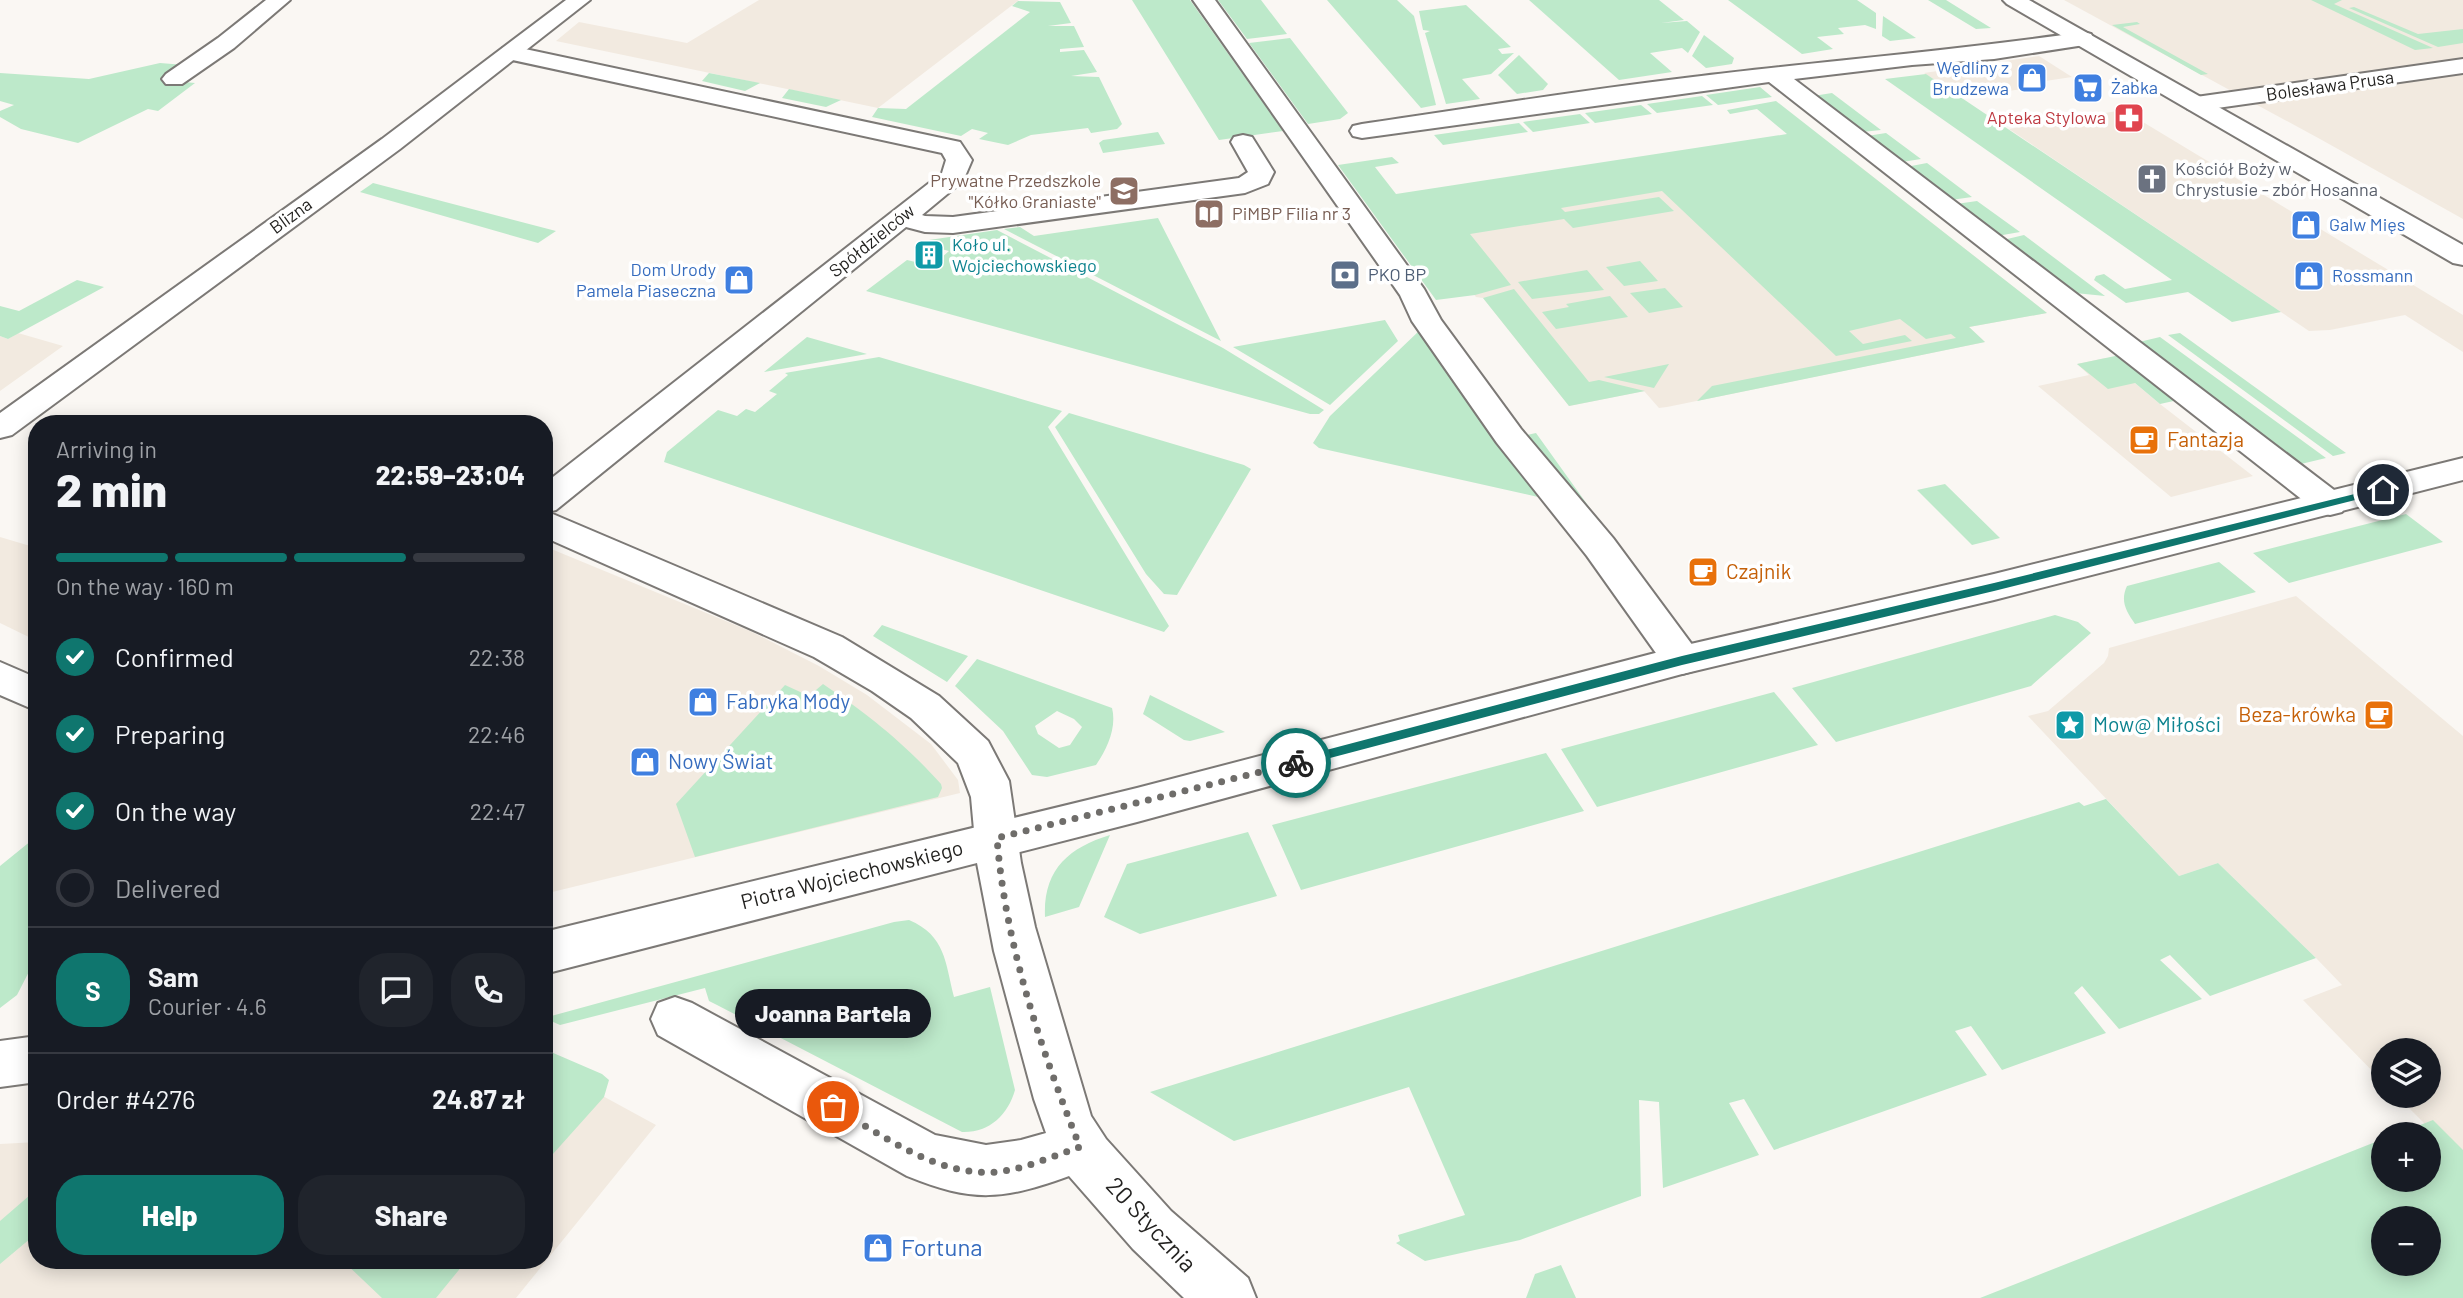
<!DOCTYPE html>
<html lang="en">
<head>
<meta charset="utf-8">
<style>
	:root { --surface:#171b24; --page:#20242c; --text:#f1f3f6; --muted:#9ea1a6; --line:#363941; --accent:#0f766e }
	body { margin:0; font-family:Barlow,sans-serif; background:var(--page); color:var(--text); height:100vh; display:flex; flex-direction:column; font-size:26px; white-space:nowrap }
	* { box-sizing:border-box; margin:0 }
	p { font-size:23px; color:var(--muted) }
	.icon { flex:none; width:38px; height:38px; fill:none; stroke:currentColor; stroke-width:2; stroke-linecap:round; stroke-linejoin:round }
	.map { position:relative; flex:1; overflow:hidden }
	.sheet { position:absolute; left:28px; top:415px; width:525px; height:854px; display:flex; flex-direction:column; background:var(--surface); border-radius:28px; box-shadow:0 4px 18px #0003 }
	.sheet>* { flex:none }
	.buttons { position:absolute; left:2371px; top:1038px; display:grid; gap:14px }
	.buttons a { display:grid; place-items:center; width:70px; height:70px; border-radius:50%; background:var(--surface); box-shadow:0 4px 18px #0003; font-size:35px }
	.pin { position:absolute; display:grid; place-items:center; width:60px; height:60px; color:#fff; margin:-30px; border:4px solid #fff; border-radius:50%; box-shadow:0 2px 7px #0007 }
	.courier { position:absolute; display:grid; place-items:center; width:70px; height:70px; margin:-35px; border:5px solid #0f766e; border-radius:50%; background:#fff; color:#222; box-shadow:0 2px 9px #0007 }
	.bubble { position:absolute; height:49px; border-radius:24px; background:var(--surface); box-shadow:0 4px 18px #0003; font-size:23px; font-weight:800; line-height:49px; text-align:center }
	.head em { font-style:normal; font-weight:800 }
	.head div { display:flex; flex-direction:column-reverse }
	.head { display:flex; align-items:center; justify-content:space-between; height:119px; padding:0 28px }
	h1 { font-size:46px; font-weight:800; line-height:52px }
	.bar { display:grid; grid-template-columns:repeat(4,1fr); gap:10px 7px; align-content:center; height:84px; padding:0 28px }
	.bar i { height:9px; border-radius:5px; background:var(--line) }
	.bar .on { background:var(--accent) }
	.bar p { grid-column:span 4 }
	.line { display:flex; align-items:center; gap:18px; padding:0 28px; border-top:2px solid var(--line) }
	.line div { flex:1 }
	.round { display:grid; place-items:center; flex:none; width:74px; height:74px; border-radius:28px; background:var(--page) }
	ol { padding:0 28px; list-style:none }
	li { display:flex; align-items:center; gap:21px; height:77px }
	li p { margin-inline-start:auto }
	li .icon { padding:7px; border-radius:50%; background:var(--accent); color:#fff; stroke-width:4 }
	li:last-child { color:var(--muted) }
	li i { width:38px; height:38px; border:4px solid var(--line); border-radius:50% }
	.button { display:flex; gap:14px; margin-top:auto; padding:14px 28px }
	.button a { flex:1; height:80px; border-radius:28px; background:var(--accent); color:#fff; font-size:28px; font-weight:800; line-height:80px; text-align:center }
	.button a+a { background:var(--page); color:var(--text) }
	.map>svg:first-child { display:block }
	.built { fill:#f2eae0 }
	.green { fill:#bde9ca; fill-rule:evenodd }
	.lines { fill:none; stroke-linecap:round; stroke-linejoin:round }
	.street-casing { stroke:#7c7976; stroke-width:4 }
	.secondary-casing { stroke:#7c7976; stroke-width:4 }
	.street { fill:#fff; fill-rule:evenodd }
	.secondary { fill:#fff; fill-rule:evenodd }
	.route { fill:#0f766e }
	.done { stroke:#6f6d6a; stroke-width:7; stroke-dasharray:0 12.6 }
	.labels { text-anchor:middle; stroke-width:7; stroke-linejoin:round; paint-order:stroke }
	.far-shop-label { font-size:18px; fill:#366cbe; stroke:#fff; text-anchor:start }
	.far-street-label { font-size:18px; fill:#242321; stroke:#fff }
	.far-health-label { font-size:18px; fill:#be3a42; stroke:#fff; text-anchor:end }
	.far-worship-label { font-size:18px; fill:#5b616d; stroke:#fff; text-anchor:start }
	.far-education-label { font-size:18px; fill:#785e54; stroke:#fff; text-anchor:end }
	.far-culture-label { font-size:18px; fill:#0d838f; stroke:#fff; text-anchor:start }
	.far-service-label { font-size:18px; fill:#4e5e75; stroke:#fff; text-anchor:start }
	.food-label { font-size:21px; fill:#c56008; stroke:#fff; text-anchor:start }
	.shop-label { font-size:21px; fill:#366cbe; stroke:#fff; text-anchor:start }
	.culture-label { font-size:21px; fill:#0d838f; stroke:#fff; text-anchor:start }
	.street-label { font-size:21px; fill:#242321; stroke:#fff }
	.near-street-label { font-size:24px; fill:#242321; stroke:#fff }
	.near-shop-label { font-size:24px; fill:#366cbe; stroke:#fff; text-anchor:start }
</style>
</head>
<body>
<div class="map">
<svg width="2463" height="1298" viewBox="0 0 2463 1298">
	<rect width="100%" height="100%" fill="#faf7f3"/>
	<path class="built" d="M759,0H1019L878,108L556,41L579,22L687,43Z
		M2064,0H2463V219L2320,139Z
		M2039,56L2072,77L2026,84L2031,88L1961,97L1924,73Z
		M2123,110L2463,315V352L2405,315L2330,330L2309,331L2009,129Z
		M1844,154L2047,313L1969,327L1985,342L1667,407L1659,408L1644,391L1569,406L1483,298L1476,297L1418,221Z
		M18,333L63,346L0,391V336L8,339Z
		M2105,358L2160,404L2253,476L2171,497L2038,386L2089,375L2077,364Z
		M0,537L37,548V641L0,623Z
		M544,546L750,631L819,666L867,695L931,744L958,780L960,793L544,894Z
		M2296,596L2463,736V1162L2397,1096H2429V1050H2384L2383,1082L2303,1000L2342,985L2316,958L2218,863L2179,876L2028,716L2048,711L2104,663L2108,656L2109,648Z
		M544,1064L656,1125L516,1298H0V1144L37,1142V1260H544Z"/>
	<path class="green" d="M1132,0H1190L1283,131L1219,140Z
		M1218,0H1261L1287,34L1247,39Z
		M1327,0H1397L1414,16L1436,105L1421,108Z
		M1529,0H1659L1684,20L1661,23L1687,21L1700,32L1688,53L1682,48L1650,53L1672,72L1619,80Z
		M1728,0H1857L1876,13V29L1865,25L1838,28L1844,34L1817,37L1833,49L1802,54Z
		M1928,0H1946L1991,28L1976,29Z
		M2311,0H2342L2334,4L2433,48L2415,50Z
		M1018,1L1060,2L1071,23L1048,26H1074L1084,47L1060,49V52L1084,50L1097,72L1071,76L1099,77L1122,124L1117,129L1091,133L1088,128L1031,135L1008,145L979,139L988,133L972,129L961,136L872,117L878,108L906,109L1030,12L1012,6Z
		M1466,5L1511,47L1498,49L1502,54L1514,53L1491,74L1462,79L1480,99L1446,104L1425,33L1430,31L1423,30L1419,11Z
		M2354,7L2418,34L2463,29V43L2438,47L2349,8Z
		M1883,16L1916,38L1890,41L1882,36Z
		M2137,22L2140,24L2123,27L2208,74L2201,75L2112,25Z
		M1704,35L1734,58L1732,64L1706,68L1692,56Z
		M1290,38L1348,113L1340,119L1308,124L1249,43Z
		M1519,55L1548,84L1543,90L1517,94L1498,75Z
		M160,63L185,65L164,80L195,83L158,111L148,109L78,143L21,129L0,117V111L14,105L0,101V73L89,79Z
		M709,73L760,83L745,91L702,81Z
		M1926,74L2281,312L2232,322L2188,292L2126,303L2094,280L2096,276L2104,274L2125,289L2172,280L1885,79Z
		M1760,87L1772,97L1718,105L1706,95Z
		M789,89L841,100L826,107L782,98Z
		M1832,93L1881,130L1862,132L1813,96Z
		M1702,96L1713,105L1657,113L1647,104Z
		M1776,101L2047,313L1969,327L1985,342L1697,401L1712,386L1956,338L1951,334L1926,339L1900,319L1849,331L1863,344L1905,335L1912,341L1836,356L1662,191L1561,208L1565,212L1659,197L1674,211L1573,228L1564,219L1470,234L1511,285L1475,295L1436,300L1338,165L1392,157L1399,163L1375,167L1396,194L1787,134L1757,109L1730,114L1727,110Z
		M1641,105L1652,114L1595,123L1585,113Z
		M1580,114L1590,123L1533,132L1523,122Z
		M1519,123L1528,132L1443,145L1434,135Z
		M1158,132L1165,144L1103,153L1099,143L1103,140Z
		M1886,133L1921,159L1902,162L1867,136Z
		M1927,163L1972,197L1951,200L1906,167Z
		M373,183L556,231L538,243L360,192Z
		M1977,201L2020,232L1997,236L1956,204Z
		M1158,218L1221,341L1004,229L1020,227L1034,236Z
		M997,230L1223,348L1324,410L1319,414H1310L866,291L907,260L932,266L949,251L925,245L929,240Z
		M2024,235L2105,296L2075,293L2003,240Z
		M1640,261L1658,281L1624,286L1606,267Z
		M1587,270L1604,290L1532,299L1518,282Z
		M77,280L104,287L8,339L0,336V306L19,311Z
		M1665,288L1683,307L1649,313L1630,293Z
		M1514,289L1589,382L1599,380L1645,391L1569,406L1483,298Z
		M1610,296L1628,317L1556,329L1542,312L1569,307L1566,304Z
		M1385,320L1398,341L1330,405L1233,347Z
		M1420,330L1538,497L1319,448L1313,443L1330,416Z
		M2180,333L2346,453L2333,456L2168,335Z
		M807,337L867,354L764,372Z
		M2160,337L2326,458L2301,464L2139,342Z
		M2120,355L2178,400L2160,404L2135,383L2108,389L2077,364Z
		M879,357L1062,411L1048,427L1169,626L1164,632L664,462L667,452L718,410L737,416L746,409L755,412L777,394L769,391L788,375L785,373Z
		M1669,364L1654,388L1604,377Z
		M1069,413L1244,465L1251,469L1177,595L1164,594L1146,574L1055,427Z
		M1514,417L1527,435L1536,433L1607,532L1509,418Z
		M1945,484L2000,538L1972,545L1917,490Z
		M2406,514L2443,542L2289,583L2253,553Z
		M2219,562L2256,592L2135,624C2126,611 2120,601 2127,586Z
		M2055,615L2078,622L2091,633L2031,686L1836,742L1792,688Z
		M882,625L968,656L947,682L873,636Z
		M977,659L1112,708C1117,727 1107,749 1096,765L1047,777L1032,775L1003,731L955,686ZM1057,711L1074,719L1082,727L1070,745L1059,748L1038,734L1035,726Z
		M823,684C870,716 903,742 941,784L942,788L938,797L695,857L676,804L785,685L809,696Z
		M1774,692L1818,745L1597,807L1561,749Z
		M1150,695L1152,696L1225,732L1190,741L1184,740L1143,714Z
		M1546,753L1584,811L1301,890L1272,825Z
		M2106,799L2179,876L2218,863L2316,958L2210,996L2170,955L2160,960L2202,999L2119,1029L2082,986L2074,993L2106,1033L2002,1070L1971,1026L1955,1031L1987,1075L1774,1150L1744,1099L1729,1103L1759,1155L1663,1188L1659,1102L1639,1100L1641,1196L1520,1240L1425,1261L1396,1243L1400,1241L1398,1235L1465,1215L1409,1087L1234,1141L1150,1092L2079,802L2084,806Z
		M1248,832L1277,896L1140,934L1104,917L1127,864Z
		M1110,835L1079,907L1045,917C1043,870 1068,848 1110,835Z
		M37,836V956L17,995L0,1008V866Z
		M909,920C946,936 945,962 954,997L990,987L1015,1090C1008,1115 989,1133 962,1132L717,1005L709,1001L705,988L560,1025L544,1018L894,922Z
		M544,1049L602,1074L609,1080L604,1097L544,1164Z
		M2433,1120L2463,1150V1298H1980L2383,1139L2384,1180H2429V1134H2397ZM2429,1218V1264H2384V1218Z
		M37,1189V1233L0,1264V1221Z
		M342,1260H467L436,1298H382Z
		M1561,1265L1576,1298H1526L1535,1274Z"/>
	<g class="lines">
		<g class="street-casing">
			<path id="street" d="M266,0H290L234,48L182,84H166L162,79L166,74L218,38Z
				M1193,0H1215L1424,289L1441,320L1521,429L1613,538L1696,650L1701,660L1696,670L1682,674L1668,670L1587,556L1497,443L1412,321L1400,295Z
				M2083,32L2091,34L2094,39L2091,44L1994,59L1912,65L1794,79L2342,496L2347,504L2342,512L2330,515L2318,512L1769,82L1362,138L1353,136L1350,131L1353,126L1362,124C1472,108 1582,90 1693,77C1823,61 1954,51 2083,32Z
				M511,46L960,142L972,160L963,181L922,215L925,216L953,217L1239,178L1248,172L1231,142L1234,137L1243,135L1252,137L1274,172L1268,184L1245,193L953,233L925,232L906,227L556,510L548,512L842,637L939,696L988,741L1009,781L1021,863L1035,927L1091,1116L1106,1139L1171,1211L1248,1278L1256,1298H1184L1133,1249L1069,1176C1003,1200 973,1203 907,1176L658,1035L651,1019L658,1003L675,997L692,1003L935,1135L986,1145L1021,1140L1046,1133L1034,1099L994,951L977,863L971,797L958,763L911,718L872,691L814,657L544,537V484L942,173L946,160L942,153L503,58L500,53L503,48Z
				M2463,59V73L2196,111L2188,109L2184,104L2188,99L2196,97Z
				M0,662L37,678V711L0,695Z"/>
		</g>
		<g class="secondary-casing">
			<path id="secondary" d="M566,0H590L400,149L12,435L0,438V413L382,139Z
				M2003,0H2029L2463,245V265L2453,263L2007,4Z
				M2463,458V480L1994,600L1682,674L1137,822L544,974V932L1137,788L1682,646L1994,574Z
				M37,1036V1082L0,1087V1041Z"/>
		</g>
		<use href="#street" class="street"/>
		<use href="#secondary" class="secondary"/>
	</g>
	<path class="route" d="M2383,487L2387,488V492L1994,591L1682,665L1296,767L1290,763L1296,758L1682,656L1994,583Z"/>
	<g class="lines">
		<path class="done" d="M833,1107C883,1135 937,1177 997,1172C1025,1169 1053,1156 1080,1147C1041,1049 1005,944 997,838L1296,763"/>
	</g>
	<defs>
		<g id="shop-square" transform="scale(1.575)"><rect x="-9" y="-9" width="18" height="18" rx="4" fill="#3f7fe0" stroke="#fff"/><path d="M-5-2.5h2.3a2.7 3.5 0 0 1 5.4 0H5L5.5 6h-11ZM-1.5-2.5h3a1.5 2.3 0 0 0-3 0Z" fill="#fff"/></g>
		<g id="supermarket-square" transform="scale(1.575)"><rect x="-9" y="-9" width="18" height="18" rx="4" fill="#3f7fe0" stroke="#fff"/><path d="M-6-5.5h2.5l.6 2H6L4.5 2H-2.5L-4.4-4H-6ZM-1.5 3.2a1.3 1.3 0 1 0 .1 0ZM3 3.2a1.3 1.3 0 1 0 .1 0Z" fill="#fff"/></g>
		<g id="pharmacy-square" transform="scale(1.575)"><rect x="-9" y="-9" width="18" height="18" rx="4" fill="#e0444e" stroke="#fff"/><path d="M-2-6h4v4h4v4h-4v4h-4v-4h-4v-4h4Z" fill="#fff"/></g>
		<g id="church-square" transform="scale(1.575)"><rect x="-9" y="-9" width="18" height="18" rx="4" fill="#6b7280" stroke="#fff"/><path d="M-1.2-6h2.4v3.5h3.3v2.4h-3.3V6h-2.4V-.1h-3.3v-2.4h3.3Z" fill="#fff"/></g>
		<g id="school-square" transform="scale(1.575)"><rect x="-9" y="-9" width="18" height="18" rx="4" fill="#8d6e63" stroke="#fff"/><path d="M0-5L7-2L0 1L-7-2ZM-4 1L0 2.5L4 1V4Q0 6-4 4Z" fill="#fff"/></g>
		<g id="library-square" transform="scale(1.575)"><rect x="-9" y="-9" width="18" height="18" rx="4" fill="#8d6e63" stroke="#fff"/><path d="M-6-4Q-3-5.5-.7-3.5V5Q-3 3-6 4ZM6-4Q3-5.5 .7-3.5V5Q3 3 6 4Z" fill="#fff"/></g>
		<g id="building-square" transform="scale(1.575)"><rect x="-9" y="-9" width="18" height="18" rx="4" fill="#0f9aa8" stroke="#fff"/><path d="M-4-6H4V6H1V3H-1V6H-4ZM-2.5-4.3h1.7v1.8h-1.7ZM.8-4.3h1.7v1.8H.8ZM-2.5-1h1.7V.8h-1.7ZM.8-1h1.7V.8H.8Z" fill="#fff"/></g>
		<g id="bank-square" transform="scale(1.575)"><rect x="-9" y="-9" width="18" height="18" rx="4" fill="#5c6f8a" stroke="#fff"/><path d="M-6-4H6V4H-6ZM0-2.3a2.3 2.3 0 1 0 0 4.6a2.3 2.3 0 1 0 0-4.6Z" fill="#fff"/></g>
		<g id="cafe-square" transform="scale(1.575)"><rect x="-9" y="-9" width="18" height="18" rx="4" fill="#e8710a" stroke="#fff"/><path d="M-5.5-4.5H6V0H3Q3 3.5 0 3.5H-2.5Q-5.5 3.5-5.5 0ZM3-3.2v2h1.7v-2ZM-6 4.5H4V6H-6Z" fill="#fff"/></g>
		<g id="sight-square" transform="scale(1.575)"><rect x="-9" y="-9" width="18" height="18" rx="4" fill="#0f9aa8" stroke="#fff"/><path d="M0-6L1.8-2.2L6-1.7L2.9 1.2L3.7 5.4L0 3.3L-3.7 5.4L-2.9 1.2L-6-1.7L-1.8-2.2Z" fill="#fff"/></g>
	</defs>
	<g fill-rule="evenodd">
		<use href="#shop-square" x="2032" y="78"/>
		<use href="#supermarket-square" x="2088" y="88"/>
		<use href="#pharmacy-square" x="2129" y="118"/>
		<use href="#church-square" x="2152" y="179"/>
		<use href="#school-square" x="1124" y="191"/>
		<use href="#library-square" x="1209" y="214"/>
		<use href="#shop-square" x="2306" y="225"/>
		<use href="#building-square" x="929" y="255"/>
		<use href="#bank-square" x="1345" y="275"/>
		<use href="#shop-square" x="2309" y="276"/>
		<use href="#shop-square" x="739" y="280"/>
		<use href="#cafe-square" x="2144" y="440"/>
		<use href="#cafe-square" x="1703" y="572"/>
		<use href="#shop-square" x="703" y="702"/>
		<use href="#cafe-square" x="2379" y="715"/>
		<use href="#sight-square" x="2070" y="725"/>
		<use href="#shop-square" x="645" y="762"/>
		<use href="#shop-square" x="878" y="1248"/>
	</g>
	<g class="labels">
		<g class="far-shop-label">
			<text x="2009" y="74" text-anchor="end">Wędliny z<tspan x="2009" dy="21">Brudzewa</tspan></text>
			<text x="2111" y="94">Żabka</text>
			<text x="2329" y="231">Galw Mięs</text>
			<text x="716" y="276" text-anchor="end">Dom Urody<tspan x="716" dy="21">Pamela Piaseczna</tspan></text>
			<text x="2332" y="282">Rossmann</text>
		</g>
		<g class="far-street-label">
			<text transform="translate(2330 86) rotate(-8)" y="6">Bolesława Prusa</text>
			<text transform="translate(291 216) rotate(-36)" y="6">Blizna</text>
			<text transform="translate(872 241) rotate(-39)" y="6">Spółdzielców</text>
		</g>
		<g class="far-health-label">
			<text x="2106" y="124">Apteka Stylowa</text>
		</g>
		<g class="far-worship-label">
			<text x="2175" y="175">Kościół Boży w<tspan x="2175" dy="21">Chrystusie - zbór Hosanna</tspan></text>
		</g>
		<g class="far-education-label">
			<text x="1101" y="187">Prywatne Przedszkole<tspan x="1101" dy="21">"Kółko Graniaste"</tspan></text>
			<text x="1232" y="220" text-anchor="start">PiMBP Filia nr 3</text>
		</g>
		<g class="far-culture-label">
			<text x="952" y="251">Koło ul.<tspan x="952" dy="21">Wojciechowskiego</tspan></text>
		</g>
		<g class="far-service-label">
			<text x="1368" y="281">PKO BP</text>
		</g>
		<g class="food-label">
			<text x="2167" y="447">Fantazja</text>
			<text x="1726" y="579">Czajnik</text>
			<text x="2356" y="722" text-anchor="end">Beza-krówka</text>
		</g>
		<g class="shop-label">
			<text x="726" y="709">Fabryka Mody</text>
			<text x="668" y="769">Nowy Świat</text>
		</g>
		<g class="culture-label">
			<text x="2093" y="732">Mow@ Miłości</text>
		</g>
		<g class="street-label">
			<text transform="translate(852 875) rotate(-14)" y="7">Piotra Wojciechowskiego</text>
		</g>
		<g class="near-street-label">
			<text transform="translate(1151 1225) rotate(47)" y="8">20 Stycznia</text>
		</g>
		<g class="near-shop-label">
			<text x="901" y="1256">Fortuna</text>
		</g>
	</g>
</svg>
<div class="buttons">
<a><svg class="icon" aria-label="layers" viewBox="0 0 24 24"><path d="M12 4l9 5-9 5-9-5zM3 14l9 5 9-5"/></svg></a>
<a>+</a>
<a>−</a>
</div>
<div class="pin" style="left:833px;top:1107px;background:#ea580c"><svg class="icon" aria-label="bag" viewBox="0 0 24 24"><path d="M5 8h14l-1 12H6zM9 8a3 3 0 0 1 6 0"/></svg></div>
<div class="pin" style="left:2383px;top:490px;background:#1f2937"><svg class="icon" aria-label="home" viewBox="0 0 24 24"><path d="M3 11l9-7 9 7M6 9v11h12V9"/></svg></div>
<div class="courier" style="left:1296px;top:763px"><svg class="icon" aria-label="bike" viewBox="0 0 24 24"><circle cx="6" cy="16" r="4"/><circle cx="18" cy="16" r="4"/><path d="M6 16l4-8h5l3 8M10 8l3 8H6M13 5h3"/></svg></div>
<div class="bubble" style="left:735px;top:989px;width:196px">Joanna Bartela</div>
<section class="sheet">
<div class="head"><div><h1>2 min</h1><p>Arriving in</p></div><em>22:59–23:04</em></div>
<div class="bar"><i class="on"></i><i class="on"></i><i class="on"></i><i></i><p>On the way · 160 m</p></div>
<ol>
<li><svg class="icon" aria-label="check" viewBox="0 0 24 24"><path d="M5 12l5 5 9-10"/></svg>Confirmed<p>22:38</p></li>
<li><svg class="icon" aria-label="check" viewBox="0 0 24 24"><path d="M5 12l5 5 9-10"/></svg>Preparing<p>22:46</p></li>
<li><svg class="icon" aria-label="check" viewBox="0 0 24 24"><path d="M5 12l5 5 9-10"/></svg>On the way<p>22:47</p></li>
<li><i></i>Delivered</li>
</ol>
<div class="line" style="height:126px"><b class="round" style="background:var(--accent);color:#fff">S</b><div><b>Sam</b><p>Courier · 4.6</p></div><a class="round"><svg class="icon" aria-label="chat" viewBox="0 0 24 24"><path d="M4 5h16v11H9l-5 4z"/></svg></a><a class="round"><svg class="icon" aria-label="phone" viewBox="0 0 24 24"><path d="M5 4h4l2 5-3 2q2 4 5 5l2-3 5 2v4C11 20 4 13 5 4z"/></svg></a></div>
<div class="line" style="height:91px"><div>Order #4276</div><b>24.87 zł</b></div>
<div class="button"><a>Help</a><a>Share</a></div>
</section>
</div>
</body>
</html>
